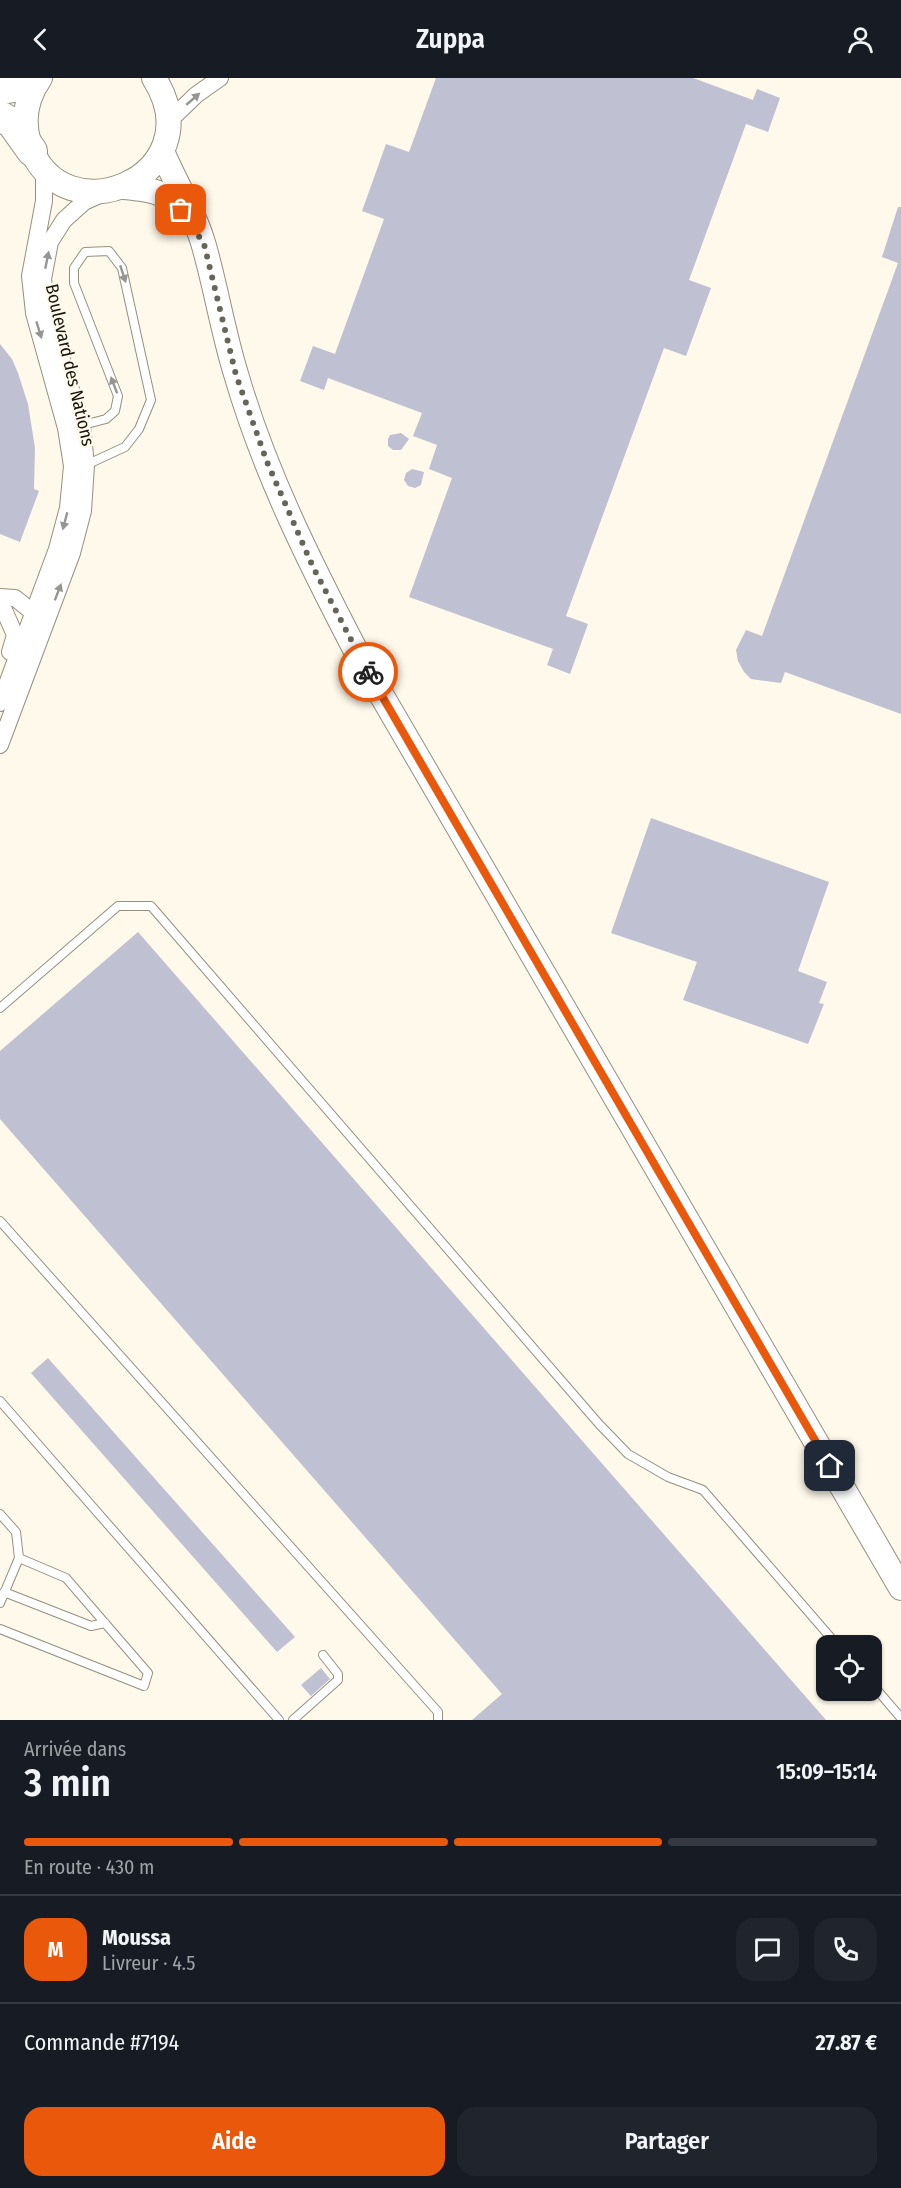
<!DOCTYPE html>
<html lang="fr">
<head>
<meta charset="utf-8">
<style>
	:root { --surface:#171b24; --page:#20242c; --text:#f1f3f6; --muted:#9ea1a6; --line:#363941; --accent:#ea580c }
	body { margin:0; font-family:"Fira Sans Condensed",sans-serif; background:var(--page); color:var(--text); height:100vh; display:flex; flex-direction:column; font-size:22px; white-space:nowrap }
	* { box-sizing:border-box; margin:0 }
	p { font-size:20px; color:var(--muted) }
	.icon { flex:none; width:33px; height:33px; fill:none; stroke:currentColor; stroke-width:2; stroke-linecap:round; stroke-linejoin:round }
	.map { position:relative; height:1642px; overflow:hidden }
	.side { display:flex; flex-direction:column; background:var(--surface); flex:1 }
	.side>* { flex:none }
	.buttons { position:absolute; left:816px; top:1557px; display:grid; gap:12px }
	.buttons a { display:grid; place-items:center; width:66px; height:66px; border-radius:12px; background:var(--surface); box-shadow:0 2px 4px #0004; font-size:30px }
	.pin { position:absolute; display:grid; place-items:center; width:51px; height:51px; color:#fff; margin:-26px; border-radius:12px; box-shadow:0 3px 9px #0006 }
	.courier { position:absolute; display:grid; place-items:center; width:60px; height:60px; margin:-30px; border:4px solid #ea580c; border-radius:50%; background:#fff; color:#222; box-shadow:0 2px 8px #0007 }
	.overview em { font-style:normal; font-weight:600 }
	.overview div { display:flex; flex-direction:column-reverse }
	.overview { display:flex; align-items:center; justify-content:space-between; height:102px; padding:0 24px }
	h1 { font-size:39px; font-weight:600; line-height:45px }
	.bar { display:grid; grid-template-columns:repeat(4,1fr); gap:9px 6px; align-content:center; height:72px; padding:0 24px }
	.bar i { height:8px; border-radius:4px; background:var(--line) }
	.bar .current { background:var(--accent) }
	.bar p { grid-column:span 4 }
	.line { display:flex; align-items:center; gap:15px; padding:0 24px; border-top:2px solid var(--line) }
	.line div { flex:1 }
	.round { display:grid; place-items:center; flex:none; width:63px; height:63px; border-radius:18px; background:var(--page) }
	.button { display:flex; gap:12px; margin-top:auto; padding:12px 24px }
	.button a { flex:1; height:69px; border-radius:18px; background:var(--accent); color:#fff; font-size:24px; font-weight:600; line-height:69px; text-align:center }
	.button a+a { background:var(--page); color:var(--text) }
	header { display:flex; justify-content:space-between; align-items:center; height:78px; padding:0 24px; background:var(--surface); font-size:27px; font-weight:600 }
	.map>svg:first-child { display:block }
	.building { fill:#bfc0d2 }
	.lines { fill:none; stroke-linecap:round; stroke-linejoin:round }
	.lane-casing { stroke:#958f7e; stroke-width:10 }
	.street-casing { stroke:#958f7e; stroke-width:18 }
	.secondary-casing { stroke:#958f7e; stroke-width:26 }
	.highway-casing { stroke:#958f7e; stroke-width:32 }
	.lane { stroke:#fff; stroke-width:8 }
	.street { stroke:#fff; stroke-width:16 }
	.secondary { stroke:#fff; stroke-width:24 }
	.highway { stroke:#fff; stroke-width:30 }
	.oneway { fill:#969592 }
	.done { stroke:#67645a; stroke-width:6; stroke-dasharray:0 10.8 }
	.route { stroke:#ea580c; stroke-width:8 }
	.labels { text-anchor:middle; stroke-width:5; stroke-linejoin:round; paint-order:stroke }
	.street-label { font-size:18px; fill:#16140d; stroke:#fef9ea }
</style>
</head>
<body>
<header><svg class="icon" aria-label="back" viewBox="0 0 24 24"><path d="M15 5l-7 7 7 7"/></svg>Zuppa<svg class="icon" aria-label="person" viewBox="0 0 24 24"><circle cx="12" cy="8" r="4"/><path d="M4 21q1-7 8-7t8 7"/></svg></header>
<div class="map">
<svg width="901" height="1642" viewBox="0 0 901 1642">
	<rect width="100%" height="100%" fill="#fef9ea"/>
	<path class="building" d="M436,0H693L753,22L757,11L780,20L768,54L746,46L689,202L711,210L686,278L664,270L566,538L588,546L570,596L547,587L553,571L409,519L452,400L429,391L437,367L413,358L422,335L328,300L324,312L300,303L313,268L335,276L384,141L362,133L386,66L409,74Z
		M898,129H901V636L785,594L781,605L751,601L744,594L738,583L736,572L746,552L762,558L898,185L882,179Z
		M0,266L12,281L18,295L28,326L35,370L34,411L39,413L20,464L0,456Z
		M401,355L409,361L401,372H393L388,368V361L390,357Z
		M412,391L424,394L421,407L415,410L408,408L404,402L406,395Z
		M651,740L829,804L798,893L827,904L819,925L824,926L808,966L683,922L697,884L611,855Z
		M138,854L826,1642H472L502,1616L0,1041V973Z
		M48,1280L295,1559L277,1574L31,1295Z
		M321,1590L330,1601L311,1618L301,1607Z"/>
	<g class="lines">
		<g class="lane-casing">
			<path id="lane" d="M79,348L106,341L115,333L118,318L74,205V190L85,174L109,173L122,190L151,322L139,351L125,369L86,387
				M0,930L118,828H151L599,1346L628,1376L668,1399L703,1412L838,1568
				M0,1143L438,1634V1642
				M0,1323L279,1642
				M0,1436L16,1454L19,1480L0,1525
				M4,1514L91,1548L105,1545
				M0,1551L144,1608L148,1595L66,1500L19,1480
				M872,1606L901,1640
				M293,1642L338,1602V1596L323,1577"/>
		</g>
		<g class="street-casing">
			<path id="street" d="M168,44L196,17L220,0
				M0,519L15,520L40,540
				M0,529L4,532L15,557L10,574
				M0,625L57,471L68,430L72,388L66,350L34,235L30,198L44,123V91
				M0,667L72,475L83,433L86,387L82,348L47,232L43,201L50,164L64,142L84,124L104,115"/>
		</g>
		<g class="secondary-casing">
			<path id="secondary" d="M40,0C26,20 22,42 29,65C61,163 216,98 154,0
				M162,73C175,105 195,135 204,168C216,210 223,254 236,296C264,393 310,485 357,575L901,1510
				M124,109C159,112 165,114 188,141"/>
		</g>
		<g class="highway-casing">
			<path id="highway" d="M0,11L15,9L34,0
				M0,38L12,45L32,73"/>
		</g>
		<use href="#lane" class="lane"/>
		<use href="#street" class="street"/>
		<use href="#secondary" class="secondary"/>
		<use href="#highway" class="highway"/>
	</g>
	<defs><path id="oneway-solid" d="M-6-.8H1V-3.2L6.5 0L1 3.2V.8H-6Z" transform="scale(1.5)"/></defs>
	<g class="oneway">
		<use href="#oneway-solid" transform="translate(193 21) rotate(-41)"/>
		<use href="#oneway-solid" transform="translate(47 182) rotate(-79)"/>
		<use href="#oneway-solid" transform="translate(123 196) rotate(72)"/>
		<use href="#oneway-solid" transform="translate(39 252) rotate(73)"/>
		<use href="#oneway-solid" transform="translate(114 307) rotate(-111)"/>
		<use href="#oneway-solid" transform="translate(65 443) rotate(105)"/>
		<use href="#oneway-solid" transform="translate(58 514) rotate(-69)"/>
	</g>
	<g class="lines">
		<path class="done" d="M181,132L204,166L236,297L267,384L313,489L368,594"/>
		<path class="route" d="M368,594L830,1388"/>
	</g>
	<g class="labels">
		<g class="street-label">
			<text transform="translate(70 287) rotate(77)" y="6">Boulevard des Nations</text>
		</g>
	</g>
</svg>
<div class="buttons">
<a><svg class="icon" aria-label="locate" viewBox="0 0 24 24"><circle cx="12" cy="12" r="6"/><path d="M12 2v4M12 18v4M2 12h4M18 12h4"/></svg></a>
</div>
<div class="pin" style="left:181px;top:132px;background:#ea580c"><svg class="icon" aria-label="bag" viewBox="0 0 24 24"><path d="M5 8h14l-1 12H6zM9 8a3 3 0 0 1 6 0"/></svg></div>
<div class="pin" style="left:830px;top:1388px;background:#1f2937"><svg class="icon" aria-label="home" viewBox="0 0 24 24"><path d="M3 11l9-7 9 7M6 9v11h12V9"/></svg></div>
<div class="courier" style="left:368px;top:594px"><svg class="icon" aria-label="bike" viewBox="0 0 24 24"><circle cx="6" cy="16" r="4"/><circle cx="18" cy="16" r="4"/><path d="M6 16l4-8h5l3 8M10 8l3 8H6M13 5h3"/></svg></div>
</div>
<section class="side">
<div class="overview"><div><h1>3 min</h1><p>Arrivée dans</p></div><em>15:09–15:14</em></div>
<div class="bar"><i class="current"></i><i class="current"></i><i class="current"></i><i></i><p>En route · 430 m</p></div>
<div class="line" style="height:108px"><b class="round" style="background:var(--accent);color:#fff">M</b><div><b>Moussa</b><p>Livreur · 4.5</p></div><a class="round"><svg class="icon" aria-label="chat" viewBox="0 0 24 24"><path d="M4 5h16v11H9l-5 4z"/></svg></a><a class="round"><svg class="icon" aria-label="phone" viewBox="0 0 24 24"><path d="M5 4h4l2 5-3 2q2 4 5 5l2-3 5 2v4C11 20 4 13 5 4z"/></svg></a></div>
<div class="line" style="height:78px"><div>Commande #7194</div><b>27.87 €</b></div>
<div class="button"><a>Aide</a><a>Partager</a></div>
</section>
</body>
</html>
